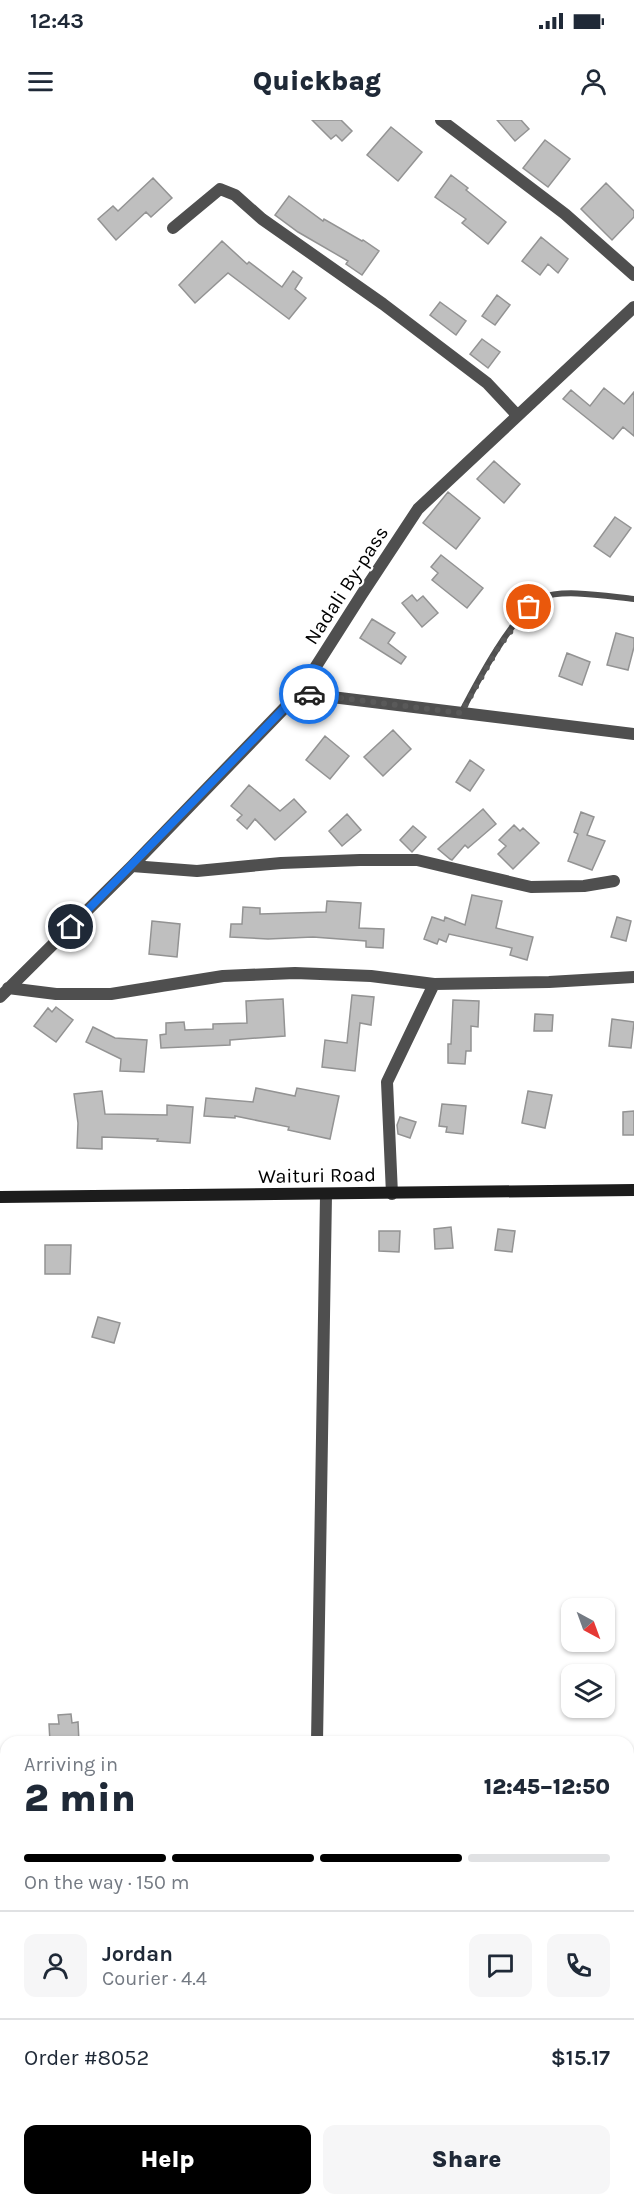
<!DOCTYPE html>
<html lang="en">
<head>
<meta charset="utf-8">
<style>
	:root { --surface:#fff; --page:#f6f6f7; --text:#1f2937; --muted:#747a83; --line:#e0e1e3; --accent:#000 }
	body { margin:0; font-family:Karla,sans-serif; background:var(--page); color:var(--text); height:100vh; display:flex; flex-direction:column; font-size:22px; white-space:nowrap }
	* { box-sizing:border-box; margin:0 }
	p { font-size:20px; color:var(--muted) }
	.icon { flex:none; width:33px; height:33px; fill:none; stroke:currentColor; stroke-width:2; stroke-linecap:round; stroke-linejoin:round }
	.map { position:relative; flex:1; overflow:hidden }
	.details { position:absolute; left:0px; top:1616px; width:634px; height:470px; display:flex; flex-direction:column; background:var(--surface); border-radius:18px 18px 0 0; box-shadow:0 2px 4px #0004 }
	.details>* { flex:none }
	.needle { width:39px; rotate:139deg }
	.fabs { position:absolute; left:561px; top:1478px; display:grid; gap:12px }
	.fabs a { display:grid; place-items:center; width:54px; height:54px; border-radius:12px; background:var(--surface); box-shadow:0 2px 4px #0004; font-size:30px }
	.pin { position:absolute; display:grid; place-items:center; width:51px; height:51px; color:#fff; margin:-26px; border:3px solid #fff; border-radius:50%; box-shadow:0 2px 6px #0007 }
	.courier { position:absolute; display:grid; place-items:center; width:60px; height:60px; margin:-30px; border:4px solid #1a73e8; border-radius:50%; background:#fff; color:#222; box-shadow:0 2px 8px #0007 }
	.overview em { font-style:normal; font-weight:800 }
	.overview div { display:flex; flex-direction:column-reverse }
	.overview { display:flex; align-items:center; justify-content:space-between; height:102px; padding:0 24px }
	h1 { font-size:39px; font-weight:800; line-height:45px }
	.bar { display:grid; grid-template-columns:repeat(4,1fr); gap:9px 6px; align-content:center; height:72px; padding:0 24px }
	.bar i { height:8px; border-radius:4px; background:var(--line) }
	.bar .selected { background:var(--accent) }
	.bar p { grid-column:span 4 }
	.line { display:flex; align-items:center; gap:15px; padding:0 24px; border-top:2px solid var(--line) }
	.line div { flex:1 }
	.round { display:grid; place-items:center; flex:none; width:63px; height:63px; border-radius:12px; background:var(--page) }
	.cta { display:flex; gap:12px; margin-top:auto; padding:12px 24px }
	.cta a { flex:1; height:69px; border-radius:12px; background:var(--accent); color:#fff; font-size:24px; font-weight:800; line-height:69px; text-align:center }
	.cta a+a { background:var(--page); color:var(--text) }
	.status { display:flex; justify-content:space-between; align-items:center; height:42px; padding:0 30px; background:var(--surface); direction:ltr }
	.status svg { height:16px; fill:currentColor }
	header { display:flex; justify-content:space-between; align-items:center; height:78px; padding:0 24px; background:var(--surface); font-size:27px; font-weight:800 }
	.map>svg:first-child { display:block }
	.building { fill:#bfbfbf; stroke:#939393; stroke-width:1.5 }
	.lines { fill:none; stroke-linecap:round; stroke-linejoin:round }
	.lane { stroke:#4f4f4f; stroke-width:6 }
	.street { stroke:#4f4f4f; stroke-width:12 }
	.secondary { stroke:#1c1c1c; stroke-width:12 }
	.done { stroke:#595959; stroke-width:6; stroke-dasharray:0 10.8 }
	.route { stroke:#1a73e8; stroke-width:8 }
	.labels { text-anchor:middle; stroke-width:4.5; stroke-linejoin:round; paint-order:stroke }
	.street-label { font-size:20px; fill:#000; stroke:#fff }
</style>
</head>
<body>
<div class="status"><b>12:43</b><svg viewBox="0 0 49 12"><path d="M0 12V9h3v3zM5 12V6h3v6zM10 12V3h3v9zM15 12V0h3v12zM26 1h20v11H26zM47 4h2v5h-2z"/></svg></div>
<header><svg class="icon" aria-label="menu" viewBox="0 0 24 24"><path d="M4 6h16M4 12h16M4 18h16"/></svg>Quickbag<svg class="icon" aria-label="person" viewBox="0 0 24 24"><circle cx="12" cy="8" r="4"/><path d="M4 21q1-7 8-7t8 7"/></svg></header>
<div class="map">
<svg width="634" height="2084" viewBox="0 0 634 2084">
	<rect width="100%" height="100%" fill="#fff"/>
	<path class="building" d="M312,0H341L352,11L342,21L336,15L331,19Z
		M497,0H521L529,9L515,21Z
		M391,7L422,32L398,61L367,35Z
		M545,20L570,39L548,67L523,48Z
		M451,55L468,68L466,70L506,102L488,124L462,103L466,99L435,77Z
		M153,58L172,78L151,97L146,92L116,120L98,99L113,86L118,91Z
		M606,63L634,91V97L612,120L581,89Z
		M289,76L323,101L324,99L362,121L363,120L379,131L362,155L346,144L348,141L298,112L275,95Z
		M541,117L568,139L558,153L548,144L540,155L522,141Z
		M222,121L247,144L249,142L282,167L293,151L302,158L295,169L306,178L289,199L228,153L195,183L179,165Z
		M497,175L510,185L495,205L482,196Z
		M440,182L466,201L456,215L430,195Z
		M482,219L500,232L488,248L470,234Z
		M604,268L624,284L634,272V316L623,307L613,319L563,279L571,270L590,286Z
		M494,341L520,364L504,383L477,359Z
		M448,372L480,398L456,429L423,403Z
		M615,397L631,408L610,437L594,426Z
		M441,435L483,468L467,488L432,460L438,453L431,447Z
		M412,475L417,481L423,476L438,493L422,507L402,483Z
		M372,499L395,513L388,523L406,537L401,544L360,518Z
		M616,513L634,518V527L628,550L607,545Z
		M567,533L590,542L582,565L559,556Z
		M393,610L411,629L383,656L364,637Z
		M325,616L349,636L330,659L306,640Z
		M470,640L484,650L470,671L456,662Z
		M249,665L280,691L294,679L306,692L275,720L255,699L247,709L237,700L242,695L231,686Z
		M483,689L496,704L468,728L465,725L452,740L450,739L438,729Z
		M581,692L594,697L587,715L605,721L592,750L568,741L578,714L574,712Z
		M347,694L361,710L342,726L329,711Z
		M514,705L520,711L523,708L539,723L513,749L498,734L506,726L499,720Z
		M413,706L426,717L412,732L400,720Z
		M472,775L502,781L496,808L533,817L527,840L510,835L512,828L449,814L446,822L439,819L437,824L424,819L432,797L444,801L445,797L465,805Z
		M327,781L361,783L359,808L384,809L383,828L366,827V821L313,817L268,819L230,817L231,804H242L243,787L260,788V794L326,792Z
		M617,797L631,801L626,821L611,817Z
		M152,801L180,804L177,837L149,834Z
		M352,875L374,877L371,905L360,903L355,951L322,947L325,920L347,923Z
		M283,879L285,916L230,920V925L161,928L160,915L166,914V903L184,902L185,910L213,909V904L247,903L246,881Z
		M453,880L479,881L478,907L471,906V931H466L465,944L448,943V924H451Z
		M56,887L73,900L56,922L34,906L48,888L52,892Z
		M535,894L553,895L552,911H534Z
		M612,899L634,902L631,928L609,926Z
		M93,907L115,918L147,920L144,952L120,951L121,939L86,922Z
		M256,968L295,976L297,968L339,976L330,1019L288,1010L289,1007L235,996V998L204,996L206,978L253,982Z
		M102,971L105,994L167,995V985L193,987L190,1023L157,1021L158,1019L102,1017V1029L77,1028L78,1003L74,974Z
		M528,971L552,975L545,1008L522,1003Z
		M442,984L466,986L463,1014L446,1012L447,1007L439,1006Z
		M634,991V1015H623V992Z
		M400,997L416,1002L410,1018L398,1014L397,1005Z
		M451,1107L453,1128L435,1129L434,1109Z
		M498,1109L515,1111L512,1132L495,1130Z
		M379,1111H400L399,1132L379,1131Z
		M45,1125H71L70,1154H45Z
		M98,1197L120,1203L114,1223L92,1217Z
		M71,1594L72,1603L78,1602L79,1622H50L49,1604H59L58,1595Z"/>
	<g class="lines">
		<path class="lane" d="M461,593C476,564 514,491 542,478C562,468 612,477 634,479"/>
		<path class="street" d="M441,0L565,94L634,155
			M173,108L220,69L235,75L262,99L383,184L487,263L517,295
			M299,573L634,614
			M132,746L197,751L281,743L360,740H417L531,767L584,766L614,761
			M8,868L56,874H111L223,856L295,853L371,856L434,864L549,862L634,857
			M0,877L132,746L299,573L362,474L418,389L634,187
			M392,1074L387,962L434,864
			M317,1622L326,1075
			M308,2079L311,2084"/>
		<path class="secondary" d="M0,1077L634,1070"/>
	</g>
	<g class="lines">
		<path class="done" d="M309,574L461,593L498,528L529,487"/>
		<path class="route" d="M71,807L299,573L309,574"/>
	</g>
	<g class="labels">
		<g class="street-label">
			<text transform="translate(346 465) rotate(-57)" y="7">Nadali By-pass</text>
			<text transform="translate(317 1055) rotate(-1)" y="7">Waituri Road</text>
		</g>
	</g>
</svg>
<div class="fabs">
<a><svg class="needle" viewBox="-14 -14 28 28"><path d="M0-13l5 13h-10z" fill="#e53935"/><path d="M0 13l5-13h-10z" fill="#747a83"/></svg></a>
<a><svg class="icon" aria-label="layers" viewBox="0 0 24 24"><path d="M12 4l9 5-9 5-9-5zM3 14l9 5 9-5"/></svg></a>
</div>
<div class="pin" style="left:529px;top:487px;background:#ea580c"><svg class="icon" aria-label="bag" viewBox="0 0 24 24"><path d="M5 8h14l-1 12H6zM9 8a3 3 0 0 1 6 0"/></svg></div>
<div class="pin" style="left:71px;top:807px;background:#1f2937"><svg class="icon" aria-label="home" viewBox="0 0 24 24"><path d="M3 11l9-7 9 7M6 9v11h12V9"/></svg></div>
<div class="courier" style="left:309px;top:574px"><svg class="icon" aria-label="car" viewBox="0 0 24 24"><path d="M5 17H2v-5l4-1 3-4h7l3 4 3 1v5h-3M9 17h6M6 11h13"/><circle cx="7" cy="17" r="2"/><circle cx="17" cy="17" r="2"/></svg></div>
<section class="details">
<div class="overview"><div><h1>2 min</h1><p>Arriving in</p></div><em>12:45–12:50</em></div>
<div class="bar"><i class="selected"></i><i class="selected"></i><i class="selected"></i><i></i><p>On the way · 150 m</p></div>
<div class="line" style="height:108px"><a class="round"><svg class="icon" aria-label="person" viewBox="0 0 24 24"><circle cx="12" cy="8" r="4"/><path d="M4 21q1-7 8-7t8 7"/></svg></a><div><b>Jordan</b><p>Courier · 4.4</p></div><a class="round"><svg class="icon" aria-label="chat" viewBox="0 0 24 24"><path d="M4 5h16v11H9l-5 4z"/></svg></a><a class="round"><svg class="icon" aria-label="phone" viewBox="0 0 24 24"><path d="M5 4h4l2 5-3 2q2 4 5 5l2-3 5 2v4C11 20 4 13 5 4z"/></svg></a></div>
<div class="line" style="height:78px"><div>Order #8052</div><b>$15.17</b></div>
<div class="cta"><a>Help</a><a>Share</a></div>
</section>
</div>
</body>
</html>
